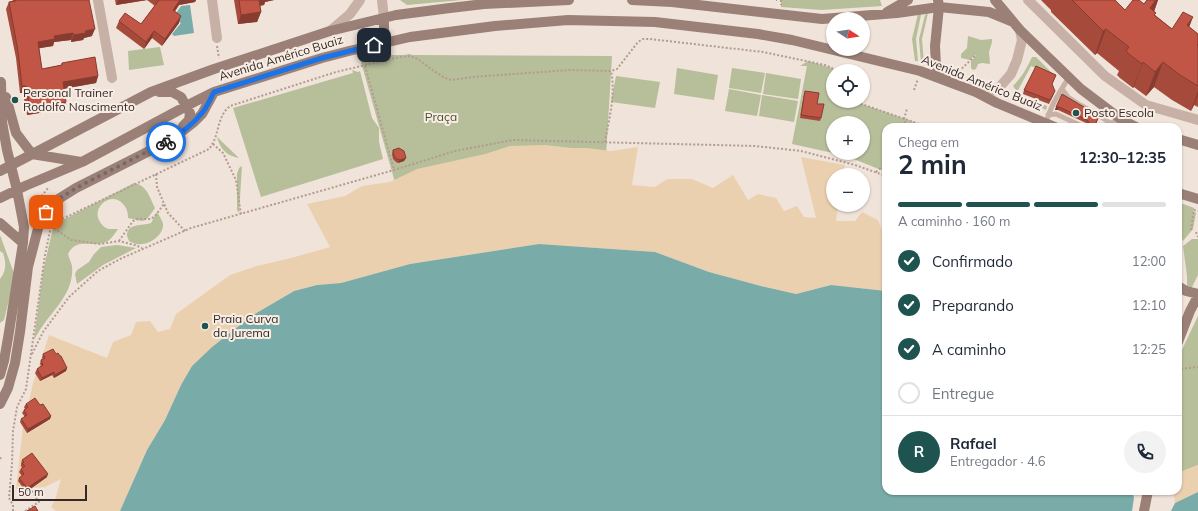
<!DOCTYPE html>
<html lang="pt">
<head>
<meta charset="utf-8">
<style>
	:root { --surface:#fff; --page:#f2f2f3; --text:#1f2937; --muted:#747a83; --line:#e0e1e3; --accent:#1e5350 }
	body { margin:0; font-family:Mulish,sans-serif; background:var(--page); color:var(--text); height:100vh; display:flex; flex-direction:column; font-size:15px; white-space:nowrap }
	* { box-sizing:border-box; margin:0 }
	p { font-size:13px; color:var(--muted) }
	.icon { flex:none; width:22px; height:22px; fill:none; stroke:currentColor; stroke-width:2; stroke-linecap:round; stroke-linejoin:round }
	.map { position:relative; flex:1; overflow:hidden }
	.sheet { position:absolute; left:882px; top:123px; width:300px; height:372px; display:flex; flex-direction:column; background:var(--surface); border-radius:12px; box-shadow:0 1px 3px #0004 }
	.sheet>* { flex:none }
	.needle { width:26px; rotate:102deg }
	.buttons { position:absolute; left:826px; top:12px; display:grid; gap:8px }
	.buttons a { display:grid; place-items:center; width:44px; height:44px; border-radius:50%; background:var(--surface); box-shadow:0 1px 3px #0004; font-size:20px }
	.scale { position:absolute; left:12px; bottom:10px; width:75px; box-sizing:border-box; padding-left:4px; border:2px solid #342926; border-top:0; font-size:11px; line-height:14px; white-space:nowrap; color:#342926; -webkit-text-stroke:3px #f8ede5; paint-order:stroke }
	.pin { position:absolute; display:grid; place-items:center; width:34px; height:34px; color:#fff; margin:-17px; border-radius:8px; box-shadow:0 2px 6px #0006 }
	.courier { position:absolute; display:grid; place-items:center; width:40px; height:40px; margin:-20px; border:3px solid #1a73e8; border-radius:50%; background:#fff; color:#222; box-shadow:0 1px 5px #0007 }
	.headline em { font-style:normal; font-weight:700 }
	.headline div { display:flex; flex-direction:column-reverse }
	.headline { display:flex; align-items:center; justify-content:space-between; height:68px; padding:0 16px }
	h1 { font-size:26px; font-weight:700; line-height:30px }
	.bar { display:grid; grid-template-columns:repeat(4,1fr); gap:6px 4px; align-content:center; height:48px; padding:0 16px }
	.bar i { height:5px; border-radius:3px; background:var(--line) }
	.bar .selected { background:var(--accent) }
	.bar p { grid-column:span 4 }
	.line { display:flex; align-items:center; gap:10px; padding:0 16px; border-top:1px solid var(--line) }
	.line div { flex:1 }
	.round { display:grid; place-items:center; flex:none; width:42px; height:42px; border-radius:21px; background:var(--page) }
	ol { padding:0 16px; list-style:none }
	li { display:flex; align-items:center; gap:12px; height:44px }
	li p { margin-inline-start:auto }
	li .icon { padding:4px; border-radius:50%; background:var(--accent); color:#fff; stroke-width:4 }
	li:last-child { color:var(--muted) }
	li i { width:22px; height:22px; border:2px solid var(--line); border-radius:50% }
	.map>svg:first-child { display:block }
	.green { fill:#b6be9a }
	.sand { fill:#ebd0b0 }
	.water { fill:#79aca8 }
	.lines { fill:none; stroke-linecap:round; stroke-linejoin:round }
	.path { stroke:#b39b90; stroke-width:2; stroke-dasharray:2 2; stroke-linecap:butt }
	.lane { stroke:#c7b1a6; stroke-width:5 }
	.street { stroke:#c7b1a6; stroke-width:10 }
	.secondary { stroke:#9b8077; stroke-width:10 }
	.wall { fill:#a64a3c }
	.shaded-wall { fill:#873c31 }
	.building { fill:#c15646; stroke:#873c31 }
	.done { stroke:#766a65; stroke-width:4; stroke-dasharray:0 7.2 }
	.route { stroke:#1a73e8; stroke-width:5 }
	.poi-dot { fill:#1e5350; stroke:#f8ede5; stroke-width:1.5 }
	.labels { text-anchor:middle; stroke-width:4; stroke-linejoin:round; paint-order:stroke }
	.street-label { font-size:12px; fill:#342926; stroke:#f8ede5 }
	.poi-label { font-size:12px; fill:#342926; stroke:#f8ede5; text-anchor:start }
	.park-label { font-size:12px; fill:#48512b; stroke:#f8ede5 }
</style>
</head>
<body>
<div class="map">
<svg width="1198" height="511" viewBox="0 0 1198 511">
	<rect width="100%" height="100%" fill="#f0e3d9"/>
	<path class="green" d="M400,0H462L407,5Z
		M781,0H880L882,6L822,10L781,7Z
		M928,13L922,39L924,63H921L919,39L925,15Z
		M918,14L921,15L916,39L918,61H915L912,39Z
		M968,36L981,40L992,39V42L989,52L990,64L982,63L978,64L976,69L973,70L971,68V61L976,56L975,55L970,60L961,58V54L967,48Z
		M160,47L164,65L129,70L128,51Z
		M410,54L412,55L612,56L606,156L396,186L359,55H404Z
		M1032,57H1036L1056,77L1031,66L1017,92L1013,86C1022,77 1027,68 1032,57Z
		M808,61L832,68L834,71H833V101H853L928,127H886V172L844,155L835,153H863V123H833V153L792,144L807,66H800Z
		M677,68L718,75L714,100L674,94Z
		M732,68L765,73L761,93L729,88Z
		M352,70L358,72L360,71L372,118L379,128V142L383,159L261,197L233,108L353,73Z
		M766,73L801,79L798,99L763,94Z
		M616,76L660,82L655,108L611,102Z
		M729,89L761,95L757,116L725,111Z
		M1016,93L1047,106L1046,110L1016,96Z
		M762,95L798,101L794,122L759,116Z
		M217,137L239,158C227,156 220,149 217,137Z
		M242,166L239,213L237,210V174L239,168Z
		M134,183C147,185 150,198 155,208C144,224 146,222 128,218C128,212 127,208 122,203C112,192 92,206 99,220C101,224 104,228 109,229C112,229 115,229 118,229C115,233 112,238 108,241C93,249 77,236 68,254C69,258 71,262 72,266C74,291 57,306 44,324C40,329 37,335 34,340L43,271L53,228L61,221Z
		M1178,202L1194,208L1193,211L1196,213L1193,229L1183,241L1178,226Z
		M157,212C159,215 162,220 163,224C164,234 151,244 142,244C137,245 133,243 129,241L127,236C127,223 142,226 151,223Z
		M0,235L15,276L4,320L0,323V279C7,270 6,262 3,253L0,251Z
		M1192,239H1198V275L1190,291L1187,290V276L1183,246Z
		M117,245L136,248L103,265L77,284L75,274L77,270L89,262L94,254L101,247Z
		M1198,316V465L1178,473V396L1179,385L1178,358Z"/>
	<path class="sand" d="M545,145L572,148H587L611,151L638,147L632,185L655,187L667,179H692L713,188L733,175L748,200L758,194L776,198L784,211L797,206L804,217L816,218L801,157L845,165L843,175H833V205H838L836,221H855L862,212L878,220L884,235L886,251V291L831,285L796,294L761,286L709,272L655,252L539,244L410,264L341,283L317,285L294,291L253,315L212,347L192,366L181,385L165,420L147,450L120,511H56L51,507L55,500L61,479L45,487L16,489L23,427L33,383L49,335L107,358L113,342L131,335L136,322L150,321L158,332L170,329L176,314L230,275L257,266L291,258L330,247L307,204L345,196L362,186L390,182L417,169L485,154L510,146Z
		M1198,465V492L1175,503L1173,491H1178V473Z"/>
	<path class="water" d="M190,5L194,33L174,36L172,34L181,23L173,18L181,6Z
		M539,244L655,252L709,272L761,286L796,294L831,285L886,291V491H1132L1134,498L1132,511H120L147,450L165,420L181,385L192,366L212,347L253,315L294,291L317,285L341,283L410,264Z
		M1198,492V511H1171L1175,503Z"/>
	<g class="lines">
		<path class="path" d="M776,0H777
			M781,0V5
			M217,46L219,58
			M365,66L394,170
			M956,74L976,55
			M914,90L918,79
			M853,101L928,127
			M906,127L904,119L907,109
			M605,142C609,119 616,94 611,71
			M213,144L223,153L236,180L241,215
			M876,172L886,163
			M156,174L157,187L168,213L185,231
			M31,213L35,204L49,187
			M51,226L71,240L100,244L119,241L135,245L142,248
			M1191,230L1194,210L1198,211
			M1196,232L1198,237
			M119,241L133,221L138,219H151L155,216L164,204
			M32,354L43,332L69,297L98,271L120,259L191,228L394,170L455,151L513,140L755,146L801,151L855,165L886,176
			M1181,369L1198,367
			M0,459L1,457
			M13,511V505L9,498L12,464L13,431L17,407L26,389L45,255L51,226L62,219L209,149C220,136 216,117 230,106L336,72L400,57L410,56L418,59L431,69L445,78L452,80L472,77L570,70L611,71L617,69L638,42L643,39H650L763,52L825,65L832,68L834,71
			M25,511L39,502L31,490"/>
		<path class="lane" d="M1062,89L1068,97L1080,105L1097,114L1110,123L1115,122L1119,118
			M1048,115L1056,114L1084,127
			M1046,123C1050,106 1060,92 1069,77"/>
		<path class="street" d="M98,0L112,78
			M212,0L217,38
			M382,0L384,18
			M1028,0L1105,76L1146,105L1198,120
			M330,31L350,14L360,0
			M976,92L997,90L1011,74L1017,60L1022,40L1020,30"/>
		<path class="secondary" d="M632,0L672,2L822,19L897,13L939,7L989,12L1011,21
			M938,0L939,7L935,46L936,66L939,72L947,80
			M995,0L1020,30L1081,89L1122,120L1136,127
			M887,12L908,0
			M367,42L380,36L384,31V18
			M159,92H172L181,97L190,113L189,120L183,126
			M6,97L16,133L32,154
			M1178,139L1198,145
			M32,154L81,162
			M0,171L151,92L214,69L330,31L396,15L450,8L484,4L569,0
			M1178,193L1198,199
			M0,198L25,186L82,162L194,102L214,92L322,58L349,51L410,37L495,26L568,20L655,22L758,34L792,40L920,71L976,92L997,103L1055,127
			M0,223L23,243
			M1178,286L1186,291L1198,294
			M1178,342L1190,311L1198,296
			M0,375L4,361L9,332L23,243L24,227L17,190L7,150L2,122L1,82
			M0,404L8,388L15,363L20,332L28,267L40,221L52,203L76,188L171,140L194,122L202,114L214,92
			M1144,511L1148,491"/>
	</g>
	<path class="wall" d="M12,0H89L92,36L84,38L83,40L71,42V40L54,42L53,46L39,48L42,69L61,65L62,63L98,76L96,83L64,89L63,109L27,115L23,93H20L16,58L6,9L9,2L13,1Z
		M115,0H196L195,2L179,5L175,11L179,23L162,46L152,38L144,49L116,28L119,21L141,24L155,6L147,0L116,5Z
		M234,0H274L265,2L264,5L260,6L261,12L257,22L238,24Z
		M1041,0H1115L1125,10L1144,4L1147,0H1158L1154,12L1155,15L1172,29L1189,27L1198,34V107L1194,105L1191,111L1172,100L1154,87L1146,96L1134,87L1133,88L1120,78L1117,75L1119,71L1097,53L1095,55L1051,12V10Z
		M1056,75L1052,85L1054,94L1049,104L1023,94L1024,90Z
		M805,91L817,104L821,118L820,121L800,118L804,94Z
		M1062,94L1099,116L1095,127H1090L1088,126L1086,123L1058,110H1055Z
		M393,150L406,158L404,161L398,163L396,162L393,159L392,154Z
		M43,354H56L67,368L66,371L54,378L52,375L40,381L35,373L37,369L41,366L40,364L41,360L43,359L42,358Z
		M26,404L40,405L51,416L50,419L27,433L20,422L21,419L25,417L22,413L24,410L25,409L24,407Z
		M22,460L47,477L26,492L18,481L19,478L22,476L19,472L21,469L22,468L21,466V464Z"/>
	<path class="shaded-wall" d="M118,0H147L116,5Z
		M180,0H196L195,2L179,5L171,17L173,10Z
		M258,0H274L265,2L264,5L255,6Z
		M1156,0H1158L1151,19L1150,8Z
		M261,12L257,22L238,24L241,15Z
		M181,16L179,23L162,46L165,39Z
		M1193,17L1184,41L1187,25Z
		M95,29L92,36L84,38L83,40L71,42L74,35L85,31Z
		M1106,29L1097,53L1095,55L1103,31Z
		M154,31L152,38L144,49L146,42Z
		M73,33L71,40L54,42L53,46L35,49L38,42L54,36Z
		M1143,62L1134,87L1133,88L1142,64Z
		M1163,62L1154,87L1146,96L1155,72Z
		M98,76L96,83L60,89L63,82Z
		M22,86H26L23,93H20Z
		M1198,91V95L1194,105L1191,111Z
		M66,102L63,109L27,115L30,108Z
		M1056,107H1059L1058,110H1055Z
		M406,158L404,161L398,163L400,160Z
		M67,368L66,371L54,378L55,375Z
		M54,372L52,375L40,381L42,378Z
		M51,416L50,419L27,433L28,429Z
		M48,474L47,477L26,492L27,488Z"/>
	<path class="building" d="M16,0H89L95,29L85,31L86,33L74,35L73,33L54,36L55,39L38,42L42,69L62,65V63L95,57L98,76L63,82L66,102L30,108L26,86H22L18,51L9,2L16,1Z
		M159,0H180L173,10L181,16L165,39L154,31L146,42L119,21L125,13L141,24Z
		M239,0H259L261,12L241,15Z
		M1072,0H1115L1125,10L1133,0H1139L1144,4L1147,0H1156L1150,8L1156,13L1154,15L1172,29L1183,12L1193,17L1187,25L1198,34V44L1197,45L1198,46V86L1180,75L1163,62L1155,72L1143,62L1142,64L1129,54L1126,51L1129,47L1106,29L1103,31Z
		M1036,66L1056,75L1052,84L1055,91L1050,100L1024,90Z
		M805,91L819,93L817,104H824L821,118L801,115Z
		M1062,94L1099,116L1095,125L1089,123L1087,120L1059,107H1056Z
		M399,148L404,151L406,158L400,160L397,159L394,156L393,150Z
		M53,349L56,354L58,353L60,356H61L67,368L55,375L54,372L42,378L37,369L43,365L41,360L45,358L43,354Z
		M35,398L40,405L43,404L51,416L28,429L21,419L27,415L24,410L28,407L26,404Z
		M32,453L48,474L27,488L19,478L24,474L21,469L25,466L22,463L24,462L22,460Z
		M35,506L38,511H27Z"/>
	<g class="lines">
		<path class="done" d="M46,212L52,203L76,188L166,142"/>
		<path class="route" d="M166,142C178,136 193,124 201,114C207,108 210,99 214,92L322,58L374,45"/>
	</g>
	<g class="poi-dot">
		<circle cx="15" cy="100" r="4"/>
		<circle cx="1076" cy="113" r="4"/>
		<circle cx="205" cy="326" r="4"/>
	</g>
	<g class="labels">
		<g class="street-label">
			<text transform="translate(281 58) rotate(-17)" y="4">Avenida Américo Buaiz</text>
			<text transform="translate(982 83) rotate(22)" y="4">Avenida Américo Buaiz</text>
		</g>
		<g class="poi-label">
			<text x="23" y="97">Personal Trainer<tspan x="23" dy="14">Rodolfo Nascimento</tspan></text>
			<text x="1084" y="117">Posto Escola</text>
			<text x="213" y="323">Praia Curva<tspan x="213" dy="14">da Jurema</tspan></text>
		</g>
		<g class="park-label">
			<text x="441" y="121">Praça</text>
		</g>
	</g>
</svg>
<div class="buttons">
<a><svg class="needle" viewBox="-14 -14 28 28"><path d="M0-13l5 13h-10z" fill="#e53935"/><path d="M0 13l5-13h-10z" fill="#747a83"/></svg></a>
<a><svg class="icon" aria-label="locate" viewBox="0 0 24 24"><circle cx="12" cy="12" r="6"/><path d="M12 2v4M12 18v4M2 12h4M18 12h4"/></svg></a>
<a>+</a>
<a>−</a>
</div>
<div class="scale">50 m</div>
<div class="pin" style="left:46px;top:212px;background:#ea580c"><svg class="icon" aria-label="bag" viewBox="0 0 24 24"><path d="M5 8h14l-1 12H6zM9 8a3 3 0 0 1 6 0"/></svg></div>
<div class="pin" style="left:374px;top:45px;background:#1f2937"><svg class="icon" aria-label="home" viewBox="0 0 24 24"><path d="M3 11l9-7 9 7M6 9v11h12V9"/></svg></div>
<div class="courier" style="left:166px;top:142px"><svg class="icon" aria-label="bike" viewBox="0 0 24 24"><circle cx="6" cy="16" r="4"/><circle cx="18" cy="16" r="4"/><path d="M6 16l4-8h5l3 8M10 8l3 8H6M13 5h3"/></svg></div>
<section class="sheet">
<div class="headline"><div><h1>2 min</h1><p>Chega em</p></div><em>12:30–12:35</em></div>
<div class="bar"><i class="selected"></i><i class="selected"></i><i class="selected"></i><i></i><p>A caminho · 160 m</p></div>
<ol>
<li><svg class="icon" aria-label="check" viewBox="0 0 24 24"><path d="M5 12l5 5 9-10"/></svg>Confirmado<p>12:00</p></li>
<li><svg class="icon" aria-label="check" viewBox="0 0 24 24"><path d="M5 12l5 5 9-10"/></svg>Preparando<p>12:10</p></li>
<li><svg class="icon" aria-label="check" viewBox="0 0 24 24"><path d="M5 12l5 5 9-10"/></svg>A caminho<p>12:25</p></li>
<li><i></i>Entregue</li>
</ol>
<div class="line" style="height:72px"><b class="round" style="background:var(--accent);color:#fff">R</b><div><b>Rafael</b><p>Entregador · 4.6</p></div><a class="round"><svg class="icon" aria-label="phone" viewBox="0 0 24 24"><path d="M5 4h4l2 5-3 2q2 4 5 5l2-3 5 2v4C11 20 4 13 5 4z"/></svg></a></div>
</section>
</div>
</body>
</html>
